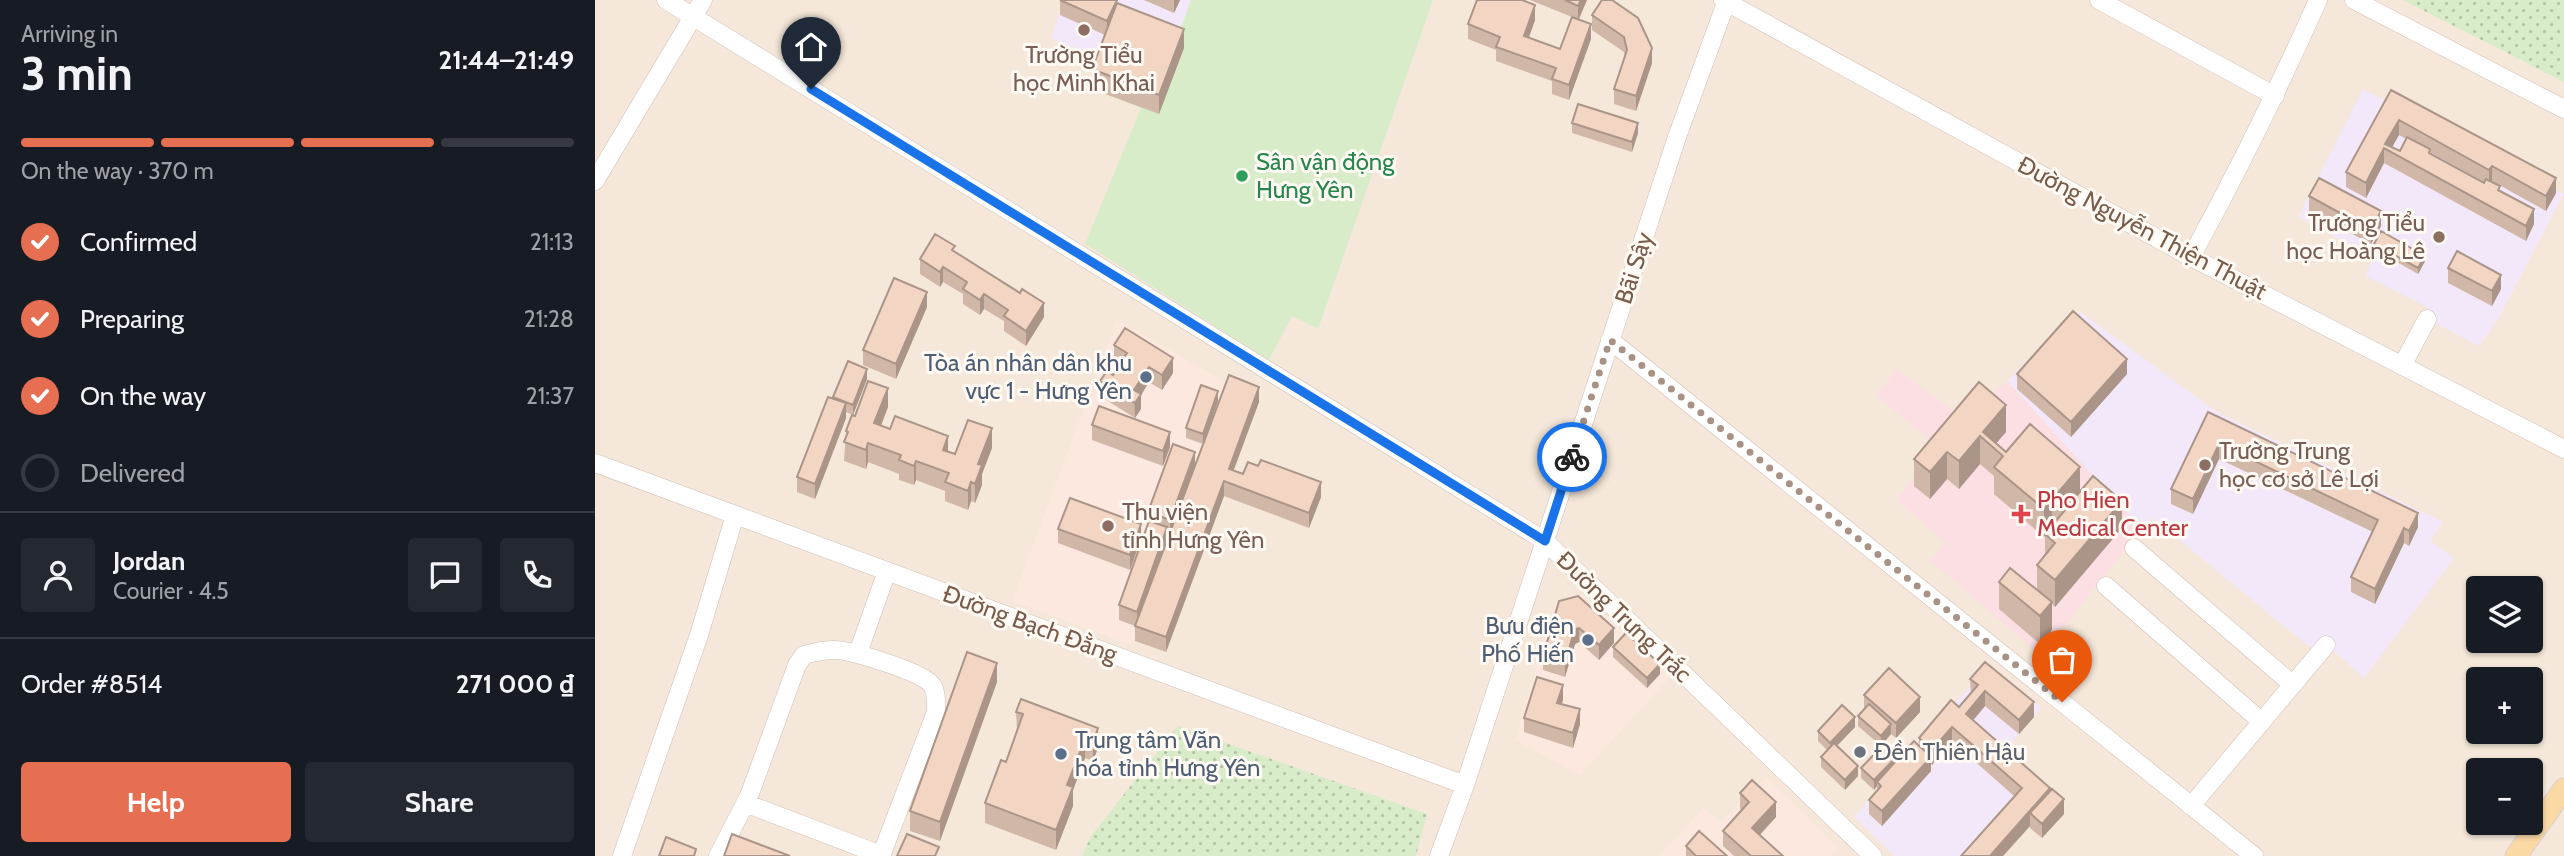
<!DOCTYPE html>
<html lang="en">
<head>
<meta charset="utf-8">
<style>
	:root { --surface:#171b24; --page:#242831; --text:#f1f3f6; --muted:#9ea1a6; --line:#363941; --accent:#e76f51 }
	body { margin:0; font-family:Cabin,sans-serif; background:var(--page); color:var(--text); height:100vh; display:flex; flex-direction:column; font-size:26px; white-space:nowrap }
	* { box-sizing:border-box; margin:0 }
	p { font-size:23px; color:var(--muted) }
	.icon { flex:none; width:38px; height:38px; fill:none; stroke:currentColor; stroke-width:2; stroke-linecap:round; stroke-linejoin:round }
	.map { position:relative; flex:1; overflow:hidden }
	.side { display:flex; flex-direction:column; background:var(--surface); width:595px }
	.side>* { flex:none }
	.controls { position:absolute; left:1871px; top:576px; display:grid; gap:14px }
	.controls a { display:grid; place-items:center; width:77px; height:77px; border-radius:7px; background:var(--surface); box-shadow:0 2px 5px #0004; font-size:35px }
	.pin { position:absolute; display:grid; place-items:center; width:60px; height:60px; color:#fff; margin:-72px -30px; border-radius:50% 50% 50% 0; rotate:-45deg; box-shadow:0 0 7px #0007 }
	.pin .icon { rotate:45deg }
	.courier { position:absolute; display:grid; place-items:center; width:70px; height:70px; margin:-35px; border:5px solid #1a73e8; border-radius:50%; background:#fff; color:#222; box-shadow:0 2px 9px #0007 }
	.overview em { font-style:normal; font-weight:800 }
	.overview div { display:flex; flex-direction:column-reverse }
	.overview { display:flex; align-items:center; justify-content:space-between; height:119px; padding:0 21px }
	h1 { font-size:46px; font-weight:800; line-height:52px }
	.bar { display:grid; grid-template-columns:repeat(4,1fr); gap:10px 7px; align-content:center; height:84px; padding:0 21px }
	.bar i { height:9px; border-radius:5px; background:var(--line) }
	.bar .on { background:var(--accent) }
	.bar p { grid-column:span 4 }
	.line { display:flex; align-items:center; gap:18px; padding:0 21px; border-top:2px solid var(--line) }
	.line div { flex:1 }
	.round { display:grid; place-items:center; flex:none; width:74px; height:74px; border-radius:7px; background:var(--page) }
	ol { padding:0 21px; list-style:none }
	li { display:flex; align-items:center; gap:21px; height:77px }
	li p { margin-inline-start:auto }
	li .icon { padding:7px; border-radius:50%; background:var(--accent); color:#fff; stroke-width:4 }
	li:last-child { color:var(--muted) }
	li i { width:38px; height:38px; border:4px solid var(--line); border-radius:50% }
	.action { display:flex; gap:14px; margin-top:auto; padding:14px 21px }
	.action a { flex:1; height:80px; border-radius:7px; background:var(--accent); color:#fff; font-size:28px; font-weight:800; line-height:80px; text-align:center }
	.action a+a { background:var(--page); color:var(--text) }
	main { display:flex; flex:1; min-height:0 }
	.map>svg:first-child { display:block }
	.residential { fill:#f5e8da; fill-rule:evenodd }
	.commercial { fill:#fde8e0 }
	.education { fill:#f3e8fa }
	.medical { fill:#fbdfe3 }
	.grass { fill:url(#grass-dots) }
	.pitch { fill:#d8ecc9 }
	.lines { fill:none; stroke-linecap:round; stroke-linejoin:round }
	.minor-casing { stroke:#d1beb0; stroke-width:19 }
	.major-casing { stroke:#dad1cd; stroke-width:23 }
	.minor { stroke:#fff; stroke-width:18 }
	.major { stroke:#fbd9a5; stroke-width:21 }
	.wall { fill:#d1b7a8; fill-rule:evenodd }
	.shaded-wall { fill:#aa9588 }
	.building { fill:#f3d5c3; stroke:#aa9588; stroke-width:2 }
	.done { stroke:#a89285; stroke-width:7; stroke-dasharray:0 12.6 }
	.route { stroke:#1a73e8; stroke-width:9 }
	.education-dot { fill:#8d6e63; stroke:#fffaf3; stroke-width:2.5 }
	.leisure-dot { fill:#2e9e5b; stroke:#fffaf3; stroke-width:2.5 }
	.service-dot { fill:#5c6f8a; stroke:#fffaf3; stroke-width:2.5 }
	.health-dot { fill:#e0444e; stroke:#fffaf3; stroke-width:2.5 }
	.worship-dot { fill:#6b7280; stroke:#fffaf3; stroke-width:2.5 }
	.labels { text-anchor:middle; stroke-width:6; stroke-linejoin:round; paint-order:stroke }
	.education-label { font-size:24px; fill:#785e54; stroke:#fffaf3; text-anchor:start }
	.leisure-label { font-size:24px; fill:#27864d; stroke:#fffaf3; text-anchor:start }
	.street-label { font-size:24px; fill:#7a5c4d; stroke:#fffaf3 }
	.service-label { font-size:24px; fill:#4e5e75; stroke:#fffaf3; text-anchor:end }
	.health-label { font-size:24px; fill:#be3a42; stroke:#fffaf3; text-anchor:start }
	.worship-label { font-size:24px; fill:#5b616d; stroke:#fffaf3; text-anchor:start }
</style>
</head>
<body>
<main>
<section class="side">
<div class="overview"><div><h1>3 min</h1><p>Arriving in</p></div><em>21:44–21:49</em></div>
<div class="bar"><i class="on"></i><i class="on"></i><i class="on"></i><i></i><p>On the way · 370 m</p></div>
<ol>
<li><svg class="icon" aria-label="check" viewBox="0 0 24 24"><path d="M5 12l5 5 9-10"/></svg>Confirmed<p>21:13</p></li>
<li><svg class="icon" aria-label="check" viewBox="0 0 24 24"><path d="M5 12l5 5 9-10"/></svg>Preparing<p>21:28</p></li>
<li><svg class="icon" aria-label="check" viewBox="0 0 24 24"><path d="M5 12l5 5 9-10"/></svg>On the way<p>21:37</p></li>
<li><i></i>Delivered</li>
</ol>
<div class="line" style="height:126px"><a class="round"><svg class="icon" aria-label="person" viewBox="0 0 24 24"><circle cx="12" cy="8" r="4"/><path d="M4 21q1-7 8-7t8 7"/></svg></a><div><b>Jordan</b><p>Courier · 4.5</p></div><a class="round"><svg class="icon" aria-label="chat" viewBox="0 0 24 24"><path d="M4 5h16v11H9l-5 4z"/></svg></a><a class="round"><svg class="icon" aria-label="phone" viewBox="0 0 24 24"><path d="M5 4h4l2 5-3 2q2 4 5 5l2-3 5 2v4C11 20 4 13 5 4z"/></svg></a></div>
<div class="line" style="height:91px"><div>Order #8514</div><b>271 000 ₫</b></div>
<div class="action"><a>Help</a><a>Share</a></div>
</section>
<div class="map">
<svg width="1969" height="856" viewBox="0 0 1969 856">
	<defs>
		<pattern id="grass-dots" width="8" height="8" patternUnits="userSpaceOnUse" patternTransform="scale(1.75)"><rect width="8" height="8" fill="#d8ecc9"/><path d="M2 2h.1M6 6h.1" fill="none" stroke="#b4c2a5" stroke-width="1.8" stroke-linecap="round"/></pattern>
	</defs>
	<rect width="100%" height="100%" fill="#fdf6ec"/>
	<path class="residential" d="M0,0H1969V856H0ZM1883,588H1936V640H1883ZM1883,679H1936V732H1883ZM1883,770H1936V822H1883Z"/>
	<path class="commercial" d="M522,320L632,383L537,645L417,601Z
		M988,595L1075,677L985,775L920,740L961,603Z
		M1171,778L1242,847L1234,856H1065L1108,808L1126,822Z"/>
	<path class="education" d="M469,0H596L580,45L508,59L456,38Z
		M1768,89L1969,194L1903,319L1884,346L1829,317L1832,307L1771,276L1778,257L1703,217Z
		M1484,311L1622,412L1848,522L1835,541L1859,558L1769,678L1728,642L1719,651L1558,518L1547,529L1412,381Z
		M1394,665L1447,708L1410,750L1462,795L1408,856H1300L1259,817Z"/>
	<path class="medical" d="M1302,370L1370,419L1412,381L1547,529L1446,655L1335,561L1350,543L1302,499L1343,448L1281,395Z"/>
	<path class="grass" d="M1808,0H1969V82Z
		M583,726L832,814L821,856H487L496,836Z"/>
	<path class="pitch" d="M596,0H838L723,329L697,316L674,360L490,244L546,108L497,89L522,22L580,45Z"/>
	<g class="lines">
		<g class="minor-casing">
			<path id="minor" d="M71,0L950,541L1278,856
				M1128,0L1596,257L1969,449
				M1504,0L1680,96
				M1759,0L1969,109
				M0,181L108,0
				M1596,257C1642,173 1684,88 1723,0
				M1015,340L1659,856
				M1807,366L1832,319
				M0,463L870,785
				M1539,548L1698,685
				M1511,586L1667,722
				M263,653L292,571
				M150,803L286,855
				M1596,806L1731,645
				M27,856L104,635L140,515
				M123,856L154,796L202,665L209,655C219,652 230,650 241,650C258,651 328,672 337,685C342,693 341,704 341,712L286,856
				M844,856L870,785L1082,137L1132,0"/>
		</g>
		<g class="major-casing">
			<path id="major" d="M1921,856L1969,789"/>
		</g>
		<use href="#minor" class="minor"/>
		<use href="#major" class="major"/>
	</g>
	<path class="wall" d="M465,0L522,4L589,48L564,114L497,89V69L510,35L465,15Z
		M549,0H585L579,13Z
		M935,0H992L984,20L996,39L974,100L957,94V81L901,61V50L873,39V24L940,20L934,37L965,49L977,17Z
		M997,15L1043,18L1057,63L1041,111L1019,104V89L1030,57L1029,52L997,30Z
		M1796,90L1961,193L1951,211L1897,181L1905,191L1939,224L1931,241L1789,163L1771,198L1751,187V172ZM1804,135L1811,139L1805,151L1797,147ZM1835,152L1889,182V183L1835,154Z
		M977,123L1043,133L1037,152L977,133Z
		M1714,196L1786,226L1776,244L1714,211Z
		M1779,244L1830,261L1823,274L1779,249Z
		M360,251L449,317L431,346L409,331V321L389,309L385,315L368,304V294L348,282L345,287L325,274V259Z
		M1853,268L1906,289L1897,306L1853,283Z
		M332,307L301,379L268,365V350Z
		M519,345L578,373L567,390L554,382L546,395V409L540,418L505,396V381L518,375L526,364L519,360Z
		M1422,374H1532L1476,437L1422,389Z
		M272,379L258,415L251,412V418L220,499L202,492V477L238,397Z
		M1384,382L1411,432L1401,443L1411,452L1485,491L1527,528L1460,607L1457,604V630L1445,644L1404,609V582L1442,591V565L1450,556V536L1449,537L1399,494V476L1385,464L1364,489L1352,479L1335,499L1319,486V459Z
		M623,401L608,444L664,402L638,470L726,497L714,528L629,496L571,652L540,641V626L524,620V605L553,523V512L600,466L608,444L591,438V428Z
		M293,407L286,426L360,454L397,448L387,474V485L380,503L376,501L373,510L350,501V491L321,480L319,485L304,480V474L273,462L271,469L249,461L251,431L260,416Z
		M1613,412L1823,527L1814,546L1809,543L1780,604L1756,592V577L1778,532L1624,459L1598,514L1576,504V489Z
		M497,425L575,447L568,466L497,440Z
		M463,529L546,539L535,570L463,543Z
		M964,601L1019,643L1004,660L984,642L980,644L970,677L948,670V656Z
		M1018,647L1065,674L1052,688L1018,657Z
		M1375,679L1439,717L1424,734L1390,706L1378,720L1455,791L1469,814L1447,838L1435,828V826L1408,856H1366L1419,796L1357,741L1337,765L1336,764V771L1287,826L1274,814V800L1282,790V786L1279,790L1266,778V768L1304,758L1324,745V738L1364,707L1376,694Z
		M402,682L345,841L315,831V811Z
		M1269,695L1325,712L1301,738L1296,734L1286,746L1263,726V716L1269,710Z
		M968,700L967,704L985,724L978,748L929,732V718Z
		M421,712L503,728V748L498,761L490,758L478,790V806L461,850L390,823V803L411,762L422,732Z
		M1260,727L1242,746L1263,776L1250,790L1226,767V757L1232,750L1223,741V731Z
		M1145,793L1181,817L1165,835L1188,856H1139L1128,846V831L1146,810L1145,808Z
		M1091,846L1132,856H1091Z"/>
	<path class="shaded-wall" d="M522,0V15L512,36V21Z
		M579,0H585L579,13Z
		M986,0H992L983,20V6Z
		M940,5V20L929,51V36Z
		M996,24V39L974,100V85Z
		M589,29V48L564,114V95Z
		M1057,48V63L1041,111V96Z
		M1804,120V135L1795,151L1790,144Z
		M1043,123V133L1037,152V142Z
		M1789,148V163L1771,198V183Z
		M1897,166V181L1894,185V170Z
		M1961,178V193L1951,211V196Z
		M1939,209V224L1931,241V226Z
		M1786,211V226L1776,244V230Z
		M1830,256V261L1823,274V268Z
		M348,267V282L345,287V272Z
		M1906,275V289L1897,306V291Z
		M332,292V307L301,379V364Z
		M389,294V309L385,315V300Z
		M449,303V317L431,346V331Z
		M578,358V373L567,390V375Z
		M1532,359V374L1476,437V422Z
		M554,367V382L546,395V409L540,418L539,390Z
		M272,369V379L258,415V405Z
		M664,387V402L634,483V469Z
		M293,388V407L279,443V423Z
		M623,391V401L608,444V434Z
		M251,403V418L220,499V484Z
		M1411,405V432L1398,447L1388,432Z
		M397,428V448L387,474V485L380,503V484L383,464Z
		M575,432V447L568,466V451Z
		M353,436V455L348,450Z
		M1385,436V464L1364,489V461Z
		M273,443V462L271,469V450Z
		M1624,444V459L1598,514V499Z
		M600,452V467L575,535V520Z
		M1352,452V479L1335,499V472Z
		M321,461V480L319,485V466Z
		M1485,467V494L1470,510L1461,495Z
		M629,481V496L571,652V637Z
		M376,482V501L373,510V491Z
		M726,482V497L714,528V513Z
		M1457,499V526L1449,537V509Z
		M1527,501V528L1460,607V580Z
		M1823,513V527L1814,546V531Z
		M546,524V539L535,570V555Z
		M572,527V542L542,627V612Z
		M1809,528V543L1780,604V589Z
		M1457,602V630L1445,644V616Z
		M984,628V642L980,644L970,677V662L980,629Z
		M1019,628V643L1004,660V645Z
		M402,663V682L345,841V822Z
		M1065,664V674L1052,688V678Z
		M968,685V700L962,717V703Z
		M1390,691V706L1371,729V714Z
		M1325,697V712L1301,738V723Z
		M1439,702V717L1424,734V720Z
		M985,709V724L978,748V733Z
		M1260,717V727L1235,753V743Z
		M1296,724V734L1286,746V736Z
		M1357,727V741L1337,765V750Z
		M503,728V748L498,761V742Z
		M490,739V758L478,790V806L461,850V830L472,785Z
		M1304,754V764L1282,782V786L1279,790V780Z
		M1336,757V771L1287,826V811Z
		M1263,766V776L1250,790V780Z
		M1455,788V803L1435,813V826L1408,856H1395Z
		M1469,799V814L1447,838V824Z
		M1181,802V817L1157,843V828Z"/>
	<path class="building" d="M465,0H522L512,21Z
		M882,0H927L940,5L929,36L965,49L977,17L996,24L974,85L957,79L961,68L901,47L905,37L873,24Z
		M970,0H986L983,6Z
		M1007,0H1017L1043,18L1057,48L1041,96L1019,89L1032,50L1029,37L997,15Z
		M522,3L589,29L564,95L497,69Z
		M1796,90L1961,178L1951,196L1897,166L1894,170L1804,120L1790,144L1805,151L1812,137L1835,149L1834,153L1889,183L1891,179L1905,186L1903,190L1939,209L1931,226L1789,148L1771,183L1751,172Z
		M983,104L1043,123L1037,142L977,123Z
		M1724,178L1786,211L1776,230L1714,196Z
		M1786,231L1830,256L1823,268L1779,244Z
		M340,234L360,246L357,250L425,293L427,289L449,303L431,331L409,316L413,310L389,294L385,300L368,289L372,282L348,267L345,272L325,259Z
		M1862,251L1906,275L1897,291L1853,268Z
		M299,278L332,292L301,364L268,350Z
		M1478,311L1532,359L1476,422L1422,374Z
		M530,328L578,358L567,375L554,367L539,390L546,394L540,403L505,381L512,371L518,375L532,353L519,345Z
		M253,361L272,369L258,405L238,397Z
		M634,375L664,387L634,469L648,474L653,462L663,466L666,460L726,482L714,513L629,481L571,637L540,626Z
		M273,381L293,388L279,423L295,429L300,416L353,436L348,450L360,454L373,420L397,428L383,464L387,465L380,484L376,482L373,491L350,482L354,473L321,461L319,466L304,460L306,455L273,443L271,450L249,442L253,432L251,431L257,415L260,416Z
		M1384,382L1411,405L1388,432L1411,452L1435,424L1485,467L1461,495L1473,506L1498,476L1527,501L1460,580L1442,565L1460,543L1450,534L1470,510L1457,499L1449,509L1399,467L1408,456L1385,436L1364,461L1352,452L1335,472L1319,459Z
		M606,385L623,391L608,434L591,428Z
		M233,397L251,403L220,484L202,477Z
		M504,406L575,432L568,451L497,425Z
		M1613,412L1823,513L1814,531L1809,528L1780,589L1756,577L1783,520L1624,444L1598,499L1576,489Z
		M578,444L600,452L575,520L553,512Z
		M475,498L546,524L535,555L463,529Z
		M554,521L572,527L542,612L524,605Z
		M1415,568L1457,602L1445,616L1404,582Z
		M983,596L1019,628L1004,645L984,628L980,629L970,662L948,656L964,601Z
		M1031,633L1065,664L1052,678L1018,647Z
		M372,652L402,663L345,822L315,811Z
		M1390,662L1439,702L1424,720L1390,691L1371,714L1455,788L1395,856H1366L1427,788L1357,727L1337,750L1324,738L1356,700L1364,707L1383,685L1375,679Z
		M1294,668L1325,697L1301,723L1269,695Z
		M942,677L968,685L962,703L985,709L978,733L929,718Z
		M426,699L503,728L498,742L490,739L472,785L478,787L461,830L390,803L406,760L411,762L428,714L421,712Z
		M1274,704L1296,724L1286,736L1263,716Z
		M1247,705L1260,717L1235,743L1223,731Z
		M1319,741L1336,757L1287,811L1274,800L1286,786L1282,782Z
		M1291,742L1304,754L1279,780L1266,768Z
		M1239,743L1263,766L1250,780L1226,757Z
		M1157,780L1181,802L1157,828L1188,856H1156L1128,831L1154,802L1145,793Z
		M1457,789L1469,799L1447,824L1435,813Z
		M1104,831L1132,856H1101L1091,846Z
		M137,834L195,856H129Z
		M312,834L344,847L340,856H302Z
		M71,837L101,849L99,856H64Z"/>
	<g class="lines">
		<path class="done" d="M977,457L1015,340L1467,702"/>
		<path class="route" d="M216,89L950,541L977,457"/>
	</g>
	<g class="education-dot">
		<circle cx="489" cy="30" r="7"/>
		<circle cx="1844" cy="237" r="7"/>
		<circle cx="1610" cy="465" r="7"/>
		<circle cx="513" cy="526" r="7"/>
	</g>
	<circle class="leisure-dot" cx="647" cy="176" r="7"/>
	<g class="service-dot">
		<circle cx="551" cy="377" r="7"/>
		<circle cx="993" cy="640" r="7"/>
		<circle cx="466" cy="754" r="7"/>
	</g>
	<path class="health-dot" d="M1422.5 503.5h7v7h7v7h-7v7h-7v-7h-7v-7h7z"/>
	<circle class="worship-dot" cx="1265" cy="752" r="7"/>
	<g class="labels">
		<g class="education-label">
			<text x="489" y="63" text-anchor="middle">Trường Tiểu<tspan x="489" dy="28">học Minh Khai</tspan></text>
			<text x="1830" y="231" text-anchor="end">Trường Tiểu<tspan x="1830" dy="28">học Hoàng Lê</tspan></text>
			<text x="1624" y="459">Trường Trung<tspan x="1624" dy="28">học cơ sở Lê Lợi</tspan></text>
			<text x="527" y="520">Thu viện<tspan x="527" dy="28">tỉnh Hưng Yên</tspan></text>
		</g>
		<g class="leisure-label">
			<text x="661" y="170">Sân vận động<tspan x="661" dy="28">Hưng Yên</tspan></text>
		</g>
		<g class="street-label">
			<text transform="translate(1547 228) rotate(28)" y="8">Đường Nguyễn Thiện Thuật</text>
			<text transform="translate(1039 268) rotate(-72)" y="8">Bãi Sậy</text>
			<text transform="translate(1029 617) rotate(44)" y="8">Đường Trưng Trắc</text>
			<text transform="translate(435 624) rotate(20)" y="8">Đường Bạch Đằng</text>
		</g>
		<g class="service-label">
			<text x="537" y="371">Tòa án nhân dân khu<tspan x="537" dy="28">vực 1 - Hưng Yên</tspan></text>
			<text x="979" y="634">Bưu điện<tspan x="979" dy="28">Phố Hiến</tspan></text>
			<text x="480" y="748" text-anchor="start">Trung tâm Văn<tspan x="480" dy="28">hóa tỉnh Hưng Yên</tspan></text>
		</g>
		<g class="health-label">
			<text x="1442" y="508">Pho Hien<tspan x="1442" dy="28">Medical Center</tspan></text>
		</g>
		<g class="worship-label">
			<text x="1279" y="760">Đền Thiên Hậu</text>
		</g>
	</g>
</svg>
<div class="controls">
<a><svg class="icon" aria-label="layers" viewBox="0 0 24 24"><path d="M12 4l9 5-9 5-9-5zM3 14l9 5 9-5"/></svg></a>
<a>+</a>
<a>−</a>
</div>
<div class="pin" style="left:1467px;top:702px;background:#ea580c"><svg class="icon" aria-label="bag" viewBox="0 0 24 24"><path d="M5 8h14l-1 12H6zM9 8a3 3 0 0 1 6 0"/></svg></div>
<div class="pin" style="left:216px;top:89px;background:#1f2937"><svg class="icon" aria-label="home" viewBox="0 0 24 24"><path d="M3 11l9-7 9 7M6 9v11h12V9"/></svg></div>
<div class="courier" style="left:977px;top:457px"><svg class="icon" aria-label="bike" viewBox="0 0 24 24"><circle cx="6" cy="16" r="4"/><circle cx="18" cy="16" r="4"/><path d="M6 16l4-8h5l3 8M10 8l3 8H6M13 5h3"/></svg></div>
</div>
</main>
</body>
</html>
